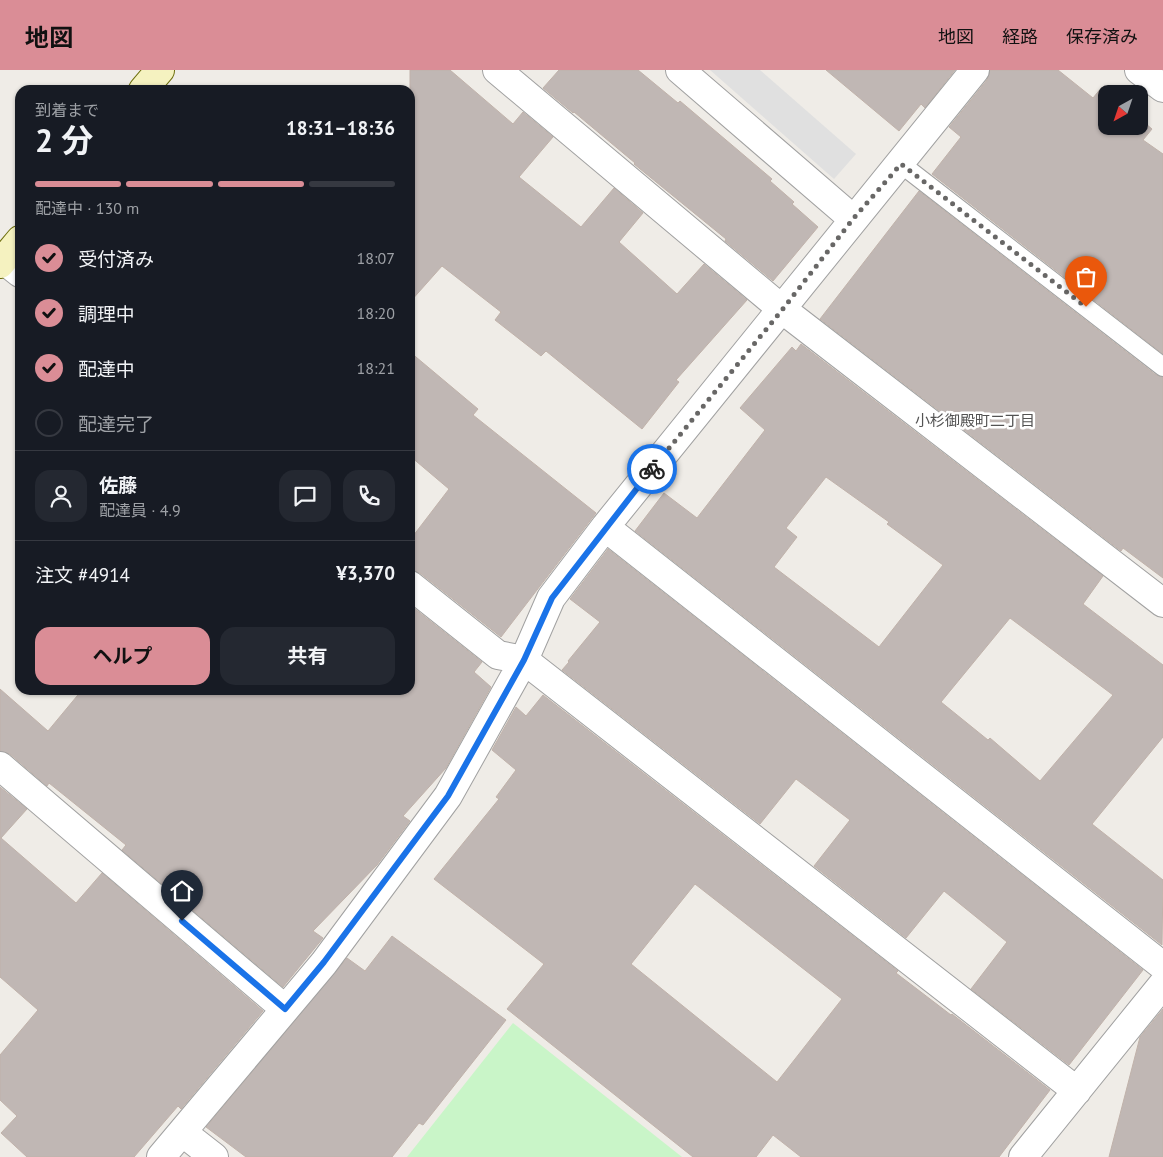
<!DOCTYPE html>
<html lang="ja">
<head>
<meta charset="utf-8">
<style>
	:root { --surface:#171b24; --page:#242831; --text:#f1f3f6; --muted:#9ea1a6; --line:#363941; --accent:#da8d96 }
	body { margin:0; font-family:"PT Sans","Noto Sans JP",sans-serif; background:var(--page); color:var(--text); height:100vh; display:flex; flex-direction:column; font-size:19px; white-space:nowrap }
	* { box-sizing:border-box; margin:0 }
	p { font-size:16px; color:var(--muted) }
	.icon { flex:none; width:28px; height:28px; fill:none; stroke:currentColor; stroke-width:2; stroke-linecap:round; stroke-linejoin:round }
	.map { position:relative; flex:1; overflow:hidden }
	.sheet { position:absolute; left:15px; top:15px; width:400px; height:610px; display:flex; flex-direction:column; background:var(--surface); border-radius:15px; box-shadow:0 1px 4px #0004 }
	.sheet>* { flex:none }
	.needle { width:32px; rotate:220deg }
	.fabs { position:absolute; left:1098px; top:15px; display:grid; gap:10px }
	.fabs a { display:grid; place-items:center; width:50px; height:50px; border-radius:10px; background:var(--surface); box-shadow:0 1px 4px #0004; font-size:25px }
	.pin { position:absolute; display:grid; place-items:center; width:42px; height:42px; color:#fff; margin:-51px -21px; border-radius:50% 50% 50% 0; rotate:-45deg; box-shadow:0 0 5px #0007 }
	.pin .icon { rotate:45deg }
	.courier { position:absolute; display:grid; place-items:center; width:50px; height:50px; margin:-25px; border:4px solid #1a73e8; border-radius:50%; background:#fff; color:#222; box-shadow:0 1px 6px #0007 }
	.headline em { font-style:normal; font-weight:700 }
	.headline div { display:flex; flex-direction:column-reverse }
	.headline { display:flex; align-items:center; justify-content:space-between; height:85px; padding:0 20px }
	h1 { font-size:32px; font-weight:700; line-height:38px }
	.bar { display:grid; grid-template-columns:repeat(4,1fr); gap:8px 5px; align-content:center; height:60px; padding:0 20px }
	.bar i { height:6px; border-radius:4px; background:var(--line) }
	.bar .on { background:var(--accent) }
	.bar p { grid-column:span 4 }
	.line { display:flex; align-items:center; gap:12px; padding:0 20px; border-top:1px solid var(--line) }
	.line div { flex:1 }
	.round { display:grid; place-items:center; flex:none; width:52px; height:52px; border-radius:15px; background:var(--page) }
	ol { padding:0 20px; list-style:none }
	li { display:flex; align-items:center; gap:15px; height:55px }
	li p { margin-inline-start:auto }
	li .icon { padding:5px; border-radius:50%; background:var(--accent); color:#111; stroke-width:4 }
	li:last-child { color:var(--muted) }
	li i { width:28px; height:28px; border:2px solid var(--line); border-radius:50% }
	.action { display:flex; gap:10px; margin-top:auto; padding:10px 20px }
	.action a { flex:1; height:58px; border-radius:15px; background:var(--accent); color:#111; font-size:20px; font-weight:700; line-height:58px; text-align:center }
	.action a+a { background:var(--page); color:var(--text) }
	header { display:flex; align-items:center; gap:30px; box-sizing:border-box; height:70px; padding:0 25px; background:var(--accent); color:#111 }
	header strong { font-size:24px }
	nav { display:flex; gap:28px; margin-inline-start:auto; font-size:18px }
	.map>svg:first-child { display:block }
	.park { fill:#c9f5c8 }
	.parking { fill:#e0e0e0 }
	.building { fill:#c0b7b4; stroke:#c0b2aa; fill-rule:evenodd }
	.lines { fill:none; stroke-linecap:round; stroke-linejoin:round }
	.lane-casing { stroke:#a1a1a1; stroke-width:20 }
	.street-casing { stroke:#a1a1a1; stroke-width:30 }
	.secondary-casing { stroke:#6e6f0e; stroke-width:30 }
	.lane { stroke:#fff; stroke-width:18 }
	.street { stroke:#fff; stroke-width:28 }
	.secondary { stroke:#f5f2c0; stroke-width:28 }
	.done { stroke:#686766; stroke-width:5; stroke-dasharray:0 9 }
	.route { stroke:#1a73e8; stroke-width:6 }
	.labels { text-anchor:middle; stroke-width:5; stroke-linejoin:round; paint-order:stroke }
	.neighbourhood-label { font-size:15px; fill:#535353; stroke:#fff }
</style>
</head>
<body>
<header>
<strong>地図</strong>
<nav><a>地図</a><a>経路</a><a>保存済み</a></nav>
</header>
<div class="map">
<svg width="1163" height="1087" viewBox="0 0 1163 1087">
	<rect width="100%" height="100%" fill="#efece7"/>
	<path class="park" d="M513,953L682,1087H407Z"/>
	<path class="parking" d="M710,0H760L856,84L834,109Z"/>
	<path class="building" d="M410,0H450L513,54L523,42L553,67L519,107L581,157L614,118L643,143L619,172L677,224L704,194L747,230L676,310L679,312L642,359L546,281L541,286L495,250L501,242L442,196L410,232Z
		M559,0H638L678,33L680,31L772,109L770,111L794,132L792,134L818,157L773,211L725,171L726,169L634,94L635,93L574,42L573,43L543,18Z
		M826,0H955L925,38L921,34L899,61Z
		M990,0H1058L1093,28L1102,17L1110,24H1106V56H1139V48L1152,59L1143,70L1163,84V284L932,104L961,67L949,57L987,10Z
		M919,121L1156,305L1163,307V508L1123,478L1121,481L820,249Z
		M801,274L1103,506L1083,534L1163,595V667L1092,754L1163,810L1162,875L635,461L664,423L697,448L765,360L740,338L792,277L796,281ZM826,407L889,452L887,454L943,495L879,577L774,497L797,467L786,458ZM1010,548L1113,625L1040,711L990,668L988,670L941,632Z
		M410,282L478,339L473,345L596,443L501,567L420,503L410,500V470L449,419L410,386Z
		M608,479L1143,900L1069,995L971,919L1007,872L944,821L906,868L814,796L850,750L796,709L760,754L562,600L569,592L568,591L600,552L570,529Z
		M410,535L482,592L474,602L491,617L446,698L403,746L410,751L377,795L313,861L323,868L283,917L122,780L126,775L49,713L47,716L10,684L0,681V619L48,661L82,620H410Z
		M543,625L898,901L896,903L951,945L952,944L1050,1020L999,1087H801L773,1065L756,1087H693L507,939L544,894L434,809L499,729L496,727L516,700L492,680L516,637L526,646ZM695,814L842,929L777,1012L631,894Z
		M0,717L27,739L1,768L76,833L102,803L263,941L181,1039L178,1036L134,1087H27L1,1063L17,1046L0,1030V985L38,940L0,907Z
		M392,866L506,950L423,1055L419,1053L392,1087H246L206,1057L347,888L365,901Z
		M1163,939V1087H1109L1140,967Z"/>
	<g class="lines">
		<g class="lane-casing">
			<path id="lane" d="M901,94L1163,297"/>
		</g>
		<g class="street-casing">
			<path id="street" d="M497,0L783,240L1163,533
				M680,0L853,149
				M1139,0L1163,18
				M0,187L20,203
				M605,457L1163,896
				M410,515L498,585L524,590L1077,1021
				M0,696L285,939
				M182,1062L214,1087
				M161,1087L324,893L448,726L524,590L551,528L605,457L975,0
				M1023,1087L1163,914"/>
		</g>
		<g class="secondary-casing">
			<path id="secondary" d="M143,20L160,0
				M0,194L20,170"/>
		</g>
		<use href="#lane" class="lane"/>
		<use href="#street" class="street"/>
		<use href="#secondary" class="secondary"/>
	</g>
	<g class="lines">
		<path class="done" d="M652,399L782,240L853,149L901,94L1086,237"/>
		<path class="route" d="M182,851L285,939L324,892L448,726L524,590L552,528L652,399"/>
	</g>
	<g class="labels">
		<g class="neighbourhood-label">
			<text x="975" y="356">小杉御殿町二丁目</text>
		</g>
	</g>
</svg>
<div class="fabs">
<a><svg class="needle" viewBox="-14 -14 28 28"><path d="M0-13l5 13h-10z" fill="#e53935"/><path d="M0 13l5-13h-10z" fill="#9ea1a6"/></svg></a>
</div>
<div class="pin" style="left:1086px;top:237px;background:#ea580c"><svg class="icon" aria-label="bag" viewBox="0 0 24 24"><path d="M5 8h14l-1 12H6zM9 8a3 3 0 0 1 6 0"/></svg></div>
<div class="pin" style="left:182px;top:851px;background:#1f2937"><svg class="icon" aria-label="home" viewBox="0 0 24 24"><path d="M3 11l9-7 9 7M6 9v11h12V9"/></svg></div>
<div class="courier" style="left:652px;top:399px"><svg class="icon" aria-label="bike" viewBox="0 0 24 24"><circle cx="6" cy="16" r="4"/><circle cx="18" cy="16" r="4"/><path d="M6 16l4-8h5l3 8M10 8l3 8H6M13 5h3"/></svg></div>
<section class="sheet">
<div class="headline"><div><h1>2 分</h1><p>到着まで</p></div><em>18:31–18:36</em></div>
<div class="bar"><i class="on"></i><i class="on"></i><i class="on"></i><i></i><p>配達中 · 130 m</p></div>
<ol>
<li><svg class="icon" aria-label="check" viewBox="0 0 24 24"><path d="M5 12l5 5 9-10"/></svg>受付済み<p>18:07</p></li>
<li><svg class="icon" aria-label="check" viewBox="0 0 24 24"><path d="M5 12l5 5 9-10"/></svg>調理中<p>18:20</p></li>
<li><svg class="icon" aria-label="check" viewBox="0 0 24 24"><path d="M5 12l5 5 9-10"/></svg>配達中<p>18:21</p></li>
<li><i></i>配達完了</li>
</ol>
<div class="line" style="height:90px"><a class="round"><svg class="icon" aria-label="person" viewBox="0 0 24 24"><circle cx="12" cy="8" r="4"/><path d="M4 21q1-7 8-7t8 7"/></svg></a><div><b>佐藤</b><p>配達員 · 4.9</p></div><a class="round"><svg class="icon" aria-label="chat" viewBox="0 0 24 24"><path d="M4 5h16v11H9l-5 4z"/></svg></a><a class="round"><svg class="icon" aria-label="phone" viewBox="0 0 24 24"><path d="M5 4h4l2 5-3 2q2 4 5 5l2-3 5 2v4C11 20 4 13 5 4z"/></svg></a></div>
<div class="line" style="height:65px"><div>注文 #4914</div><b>¥3,370</b></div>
<div class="action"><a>ヘルプ</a><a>共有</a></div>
</section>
</div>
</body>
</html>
